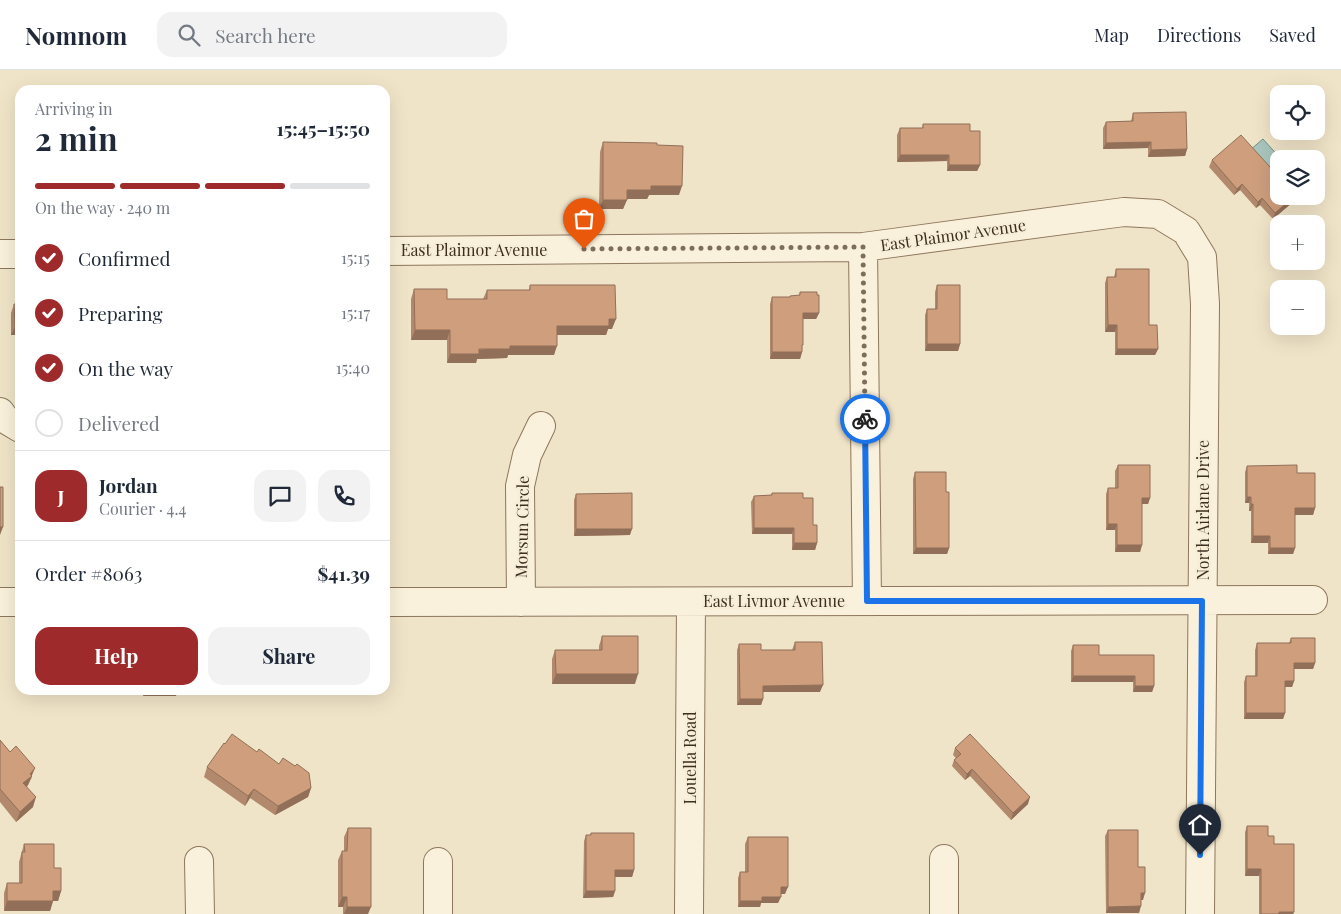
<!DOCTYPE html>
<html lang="en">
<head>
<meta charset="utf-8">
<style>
	:root { --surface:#fff; --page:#f2f2f3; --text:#1f2937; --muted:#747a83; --line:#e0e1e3; --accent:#9e2a2b }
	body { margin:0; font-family:"Playfair Display",serif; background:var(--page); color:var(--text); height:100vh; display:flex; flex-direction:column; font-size:19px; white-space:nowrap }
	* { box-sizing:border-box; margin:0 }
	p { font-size:16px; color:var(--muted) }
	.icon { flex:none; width:28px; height:28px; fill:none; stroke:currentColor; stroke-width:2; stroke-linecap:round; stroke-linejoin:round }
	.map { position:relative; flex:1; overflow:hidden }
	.sheet { position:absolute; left:15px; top:15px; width:375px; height:610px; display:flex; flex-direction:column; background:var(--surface); border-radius:15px; box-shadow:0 5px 20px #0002 }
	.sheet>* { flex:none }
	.fabs { position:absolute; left:1270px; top:15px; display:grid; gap:10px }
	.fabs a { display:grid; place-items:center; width:55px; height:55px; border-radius:10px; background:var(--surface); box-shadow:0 5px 20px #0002; font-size:25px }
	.pin { position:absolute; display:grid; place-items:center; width:42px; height:42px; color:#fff; margin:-51px -21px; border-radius:50% 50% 50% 0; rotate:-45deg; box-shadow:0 0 5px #0007 }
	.pin .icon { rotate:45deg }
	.courier { position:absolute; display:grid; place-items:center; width:50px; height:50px; margin:-25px; border:4px solid #1a73e8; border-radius:50%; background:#fff; color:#222; box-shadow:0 1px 6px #0007 }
	.overview em { font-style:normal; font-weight:700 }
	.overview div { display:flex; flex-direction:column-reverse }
	.overview { display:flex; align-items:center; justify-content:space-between; height:85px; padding:0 20px }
	h1 { font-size:32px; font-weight:700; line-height:38px }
	.bar { display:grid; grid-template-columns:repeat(4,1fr); gap:8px 5px; align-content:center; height:60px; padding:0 20px }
	.bar i { height:6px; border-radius:4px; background:var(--line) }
	.bar .current { background:var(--accent) }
	.bar p { grid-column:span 4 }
	.line { display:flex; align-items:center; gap:12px; padding:0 20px; border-top:1px solid var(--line) }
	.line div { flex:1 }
	.round { display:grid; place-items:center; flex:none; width:52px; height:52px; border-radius:15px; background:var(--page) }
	ol { padding:0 20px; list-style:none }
	li { display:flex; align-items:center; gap:15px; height:55px }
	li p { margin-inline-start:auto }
	li .icon { padding:5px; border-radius:50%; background:var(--accent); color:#fff; stroke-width:4 }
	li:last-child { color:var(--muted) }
	li i { width:28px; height:28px; border:2px solid var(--line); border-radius:50% }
	.cta { display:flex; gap:10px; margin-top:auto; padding:10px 20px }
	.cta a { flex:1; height:58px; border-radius:15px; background:var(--accent); color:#fff; font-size:20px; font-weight:700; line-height:58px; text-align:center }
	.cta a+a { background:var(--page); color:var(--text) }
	header { display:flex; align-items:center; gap:30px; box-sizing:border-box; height:70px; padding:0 25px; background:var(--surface); border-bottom:1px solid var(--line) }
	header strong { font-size:24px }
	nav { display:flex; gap:28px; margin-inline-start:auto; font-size:18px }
	.search { width:350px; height:45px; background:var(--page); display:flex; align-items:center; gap:12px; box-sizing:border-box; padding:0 18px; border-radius:15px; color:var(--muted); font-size:19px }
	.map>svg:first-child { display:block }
	.water { fill:#a9c4bc; stroke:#6f938a }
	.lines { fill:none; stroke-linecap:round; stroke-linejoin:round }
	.minor-casing { stroke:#8d765c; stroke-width:30 }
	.minor { stroke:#faf1dc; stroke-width:28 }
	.wall { fill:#b2896c }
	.shaded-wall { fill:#916f58 }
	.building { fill:#cf9f7d; stroke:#916f58 }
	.done { stroke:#7c6e5b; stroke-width:5; stroke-dasharray:0 9 }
	.route { stroke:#1a73e8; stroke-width:6 }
	.labels { text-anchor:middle; stroke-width:4.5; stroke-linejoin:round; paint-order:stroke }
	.street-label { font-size:16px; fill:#3d2e20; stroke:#f7eed8 }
</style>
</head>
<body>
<header>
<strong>Nomnom</strong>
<div class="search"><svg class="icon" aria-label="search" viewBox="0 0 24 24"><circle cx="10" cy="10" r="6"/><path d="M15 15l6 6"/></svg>Search here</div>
<nav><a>Map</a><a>Directions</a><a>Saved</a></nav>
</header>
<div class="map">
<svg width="1341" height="844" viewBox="0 0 1341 844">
	<rect width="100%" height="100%" fill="#f0e4c8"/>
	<path class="water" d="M1263,69L1281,89H1279V94L1270,103L1250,80Z"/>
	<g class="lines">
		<g class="minor-casing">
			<path id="minor" d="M863,177L867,531
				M385,181L863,177L1124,142L1158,144L1186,161L1202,187L1205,234L1200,844
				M0,184H20
				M0,342L5,349L20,358
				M0,532H20
				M385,532L1313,530
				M521,532L520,416L527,385L541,356
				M199,791L200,844
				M438,792V844
				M689,844L691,532
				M944,844V789"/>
		</g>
		<use href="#minor" class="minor"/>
	</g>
	<path class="wall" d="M1133,43L1187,79L1185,86L1148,87V78L1103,79V58L1106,52L1131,51Z
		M923,54L970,61L980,95L977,101H947V91L897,92V65L900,58H922Z
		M603,72L657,75L679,125H649L647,129H627L623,139H599L600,82Z
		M1212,90L1279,126H1300L1273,149L1260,135L1256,138L1240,120L1234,125L1209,97Z
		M1116,199L1149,255L1158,279L1155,285H1115V262H1105V213L1107,207H1114Z
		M530,215L612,259H608L606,265H557L554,285H508L507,288L477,289L476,293H447V270H411V229L414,219L447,229H483L487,220H529Z
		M937,215L960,274L958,281H925V245L927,239H935V222Z
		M800,222L819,243L816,249H803L802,282L800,289H770V234L772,227H790V226L799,225Z
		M14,234L20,265H11V243Z
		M1118,395L1150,428L1148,434H1142V475L1140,482H1115V460H1106V424L1108,418H1115V401Z
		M1247,396L1297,403L1315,438L1313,445H1295V478L1293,484H1268V473H1251V441H1249V433H1245V402Z
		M915,402L946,422L949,478L947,484H913V409Z
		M772,423L803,428L813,455L817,473L815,480H792V464H752L751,432L754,426L771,425Z
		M576,424L630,465L574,466V430Z
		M602,566L635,614H552V589L555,580H599V576Z
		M1291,568L1315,593L1313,599H1294V611L1292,617H1285V643L1283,649H1244V612L1246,606H1255V580L1257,573H1289Z
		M795,572L820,622H763V629L761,635H737V580L739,574L761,580H792Z
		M1073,575L1154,616L1152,622H1133V612H1071V581Z
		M0,670L32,708L31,709L27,717L33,737L16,752L0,732Z
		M955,678L1028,734L1011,750L970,706L965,710L952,696L954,690L956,688L953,685Z
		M257,682L311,718L308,727L275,745L250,728L245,736L204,707L207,697Z
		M1247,756L1268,766L1274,774L1294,842L1293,844H1259V806H1245V762Z
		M348,758L368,844H343V837H338V790L342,781H344V767Z
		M1108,760L1138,797L1143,830H1141L1139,843H1106L1105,766Z
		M591,763L634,800L632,807H615V821L613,827L583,828L584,771L586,765H590Z
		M748,767L785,824H781L778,833H761L760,837H738V808L740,802H745V774Z
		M24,774L54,798L61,821L58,831H53L50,841H4V823L7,813H19V792Z"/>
	<path class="shaded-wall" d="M1151,72L1148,78L1103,79L1106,73Z
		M1187,79L1185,86L1148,87L1151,80Z
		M900,85H949L947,91L897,92Z
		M949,95H980L977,101H947Z
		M1242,114L1240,120L1234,125L1237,119Z
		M651,116H682L679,125H649L647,129H624L627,120Z
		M1295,126H1300L1273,149L1275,143Z
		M1262,128L1260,135L1256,138L1258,132Z
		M603,130H627L623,139H599Z
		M803,243H819L816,249H801Z
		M609,249H616L612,259H608L606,265H554L557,256Z
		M1108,255H1117L1115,262H1105Z
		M15,256H20V265H11Z
		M415,260H450L447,270H411Z
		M927,274H960L958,281H925Z
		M510,276H557L554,285H508L507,288L477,289L476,293H447L450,284Z
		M1117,279H1158L1155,285H1115Z
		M772,282H802L800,289H770Z
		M1247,427H1251L1249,433H1245Z
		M1142,428H1150L1148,434H1140Z
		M1251,434H1253L1251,441H1249Z
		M1295,438H1315L1313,445H1293Z
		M1108,454H1117L1115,460H1106Z
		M0,457H3L0,465Z
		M754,458H794L792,464H752Z
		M576,459H632L630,465L574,466Z
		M1253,466H1270L1268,473H1251Z
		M794,473H817L815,480H792Z
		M1117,475H1142L1140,482H1115Z
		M916,478H949L947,484H913Z
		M1270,478H1295L1293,484H1268Z
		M1294,593H1315L1313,599H1292Z
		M556,604H638L635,614H552Z
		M1073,606H1135L1133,612H1071Z
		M1285,611H1294L1292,617H1283Z
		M823,615L820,622H761L763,616Z
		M1135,616H1154L1152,622H1133Z
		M126,620H144L143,624H124Z
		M145,620H178L176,626H143Z
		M740,629H763L761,635H737Z
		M1246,643H1285L1283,649H1244Z
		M35,698L28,715L20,722L23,713L30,704Z
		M972,699L970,706L965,710L967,704Z
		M311,718L308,727L275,745L278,736Z
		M254,719L250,728L245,736L248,726Z
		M36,727L33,737L16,752L20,742Z
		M1030,727L1028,734L1011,750L1013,743Z
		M1247,799H1261L1259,806H1245Z
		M615,800H634L632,807H613Z
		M781,817H788L785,824H778Z
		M53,821H61L58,831H50Z
		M586,821H615L613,827L583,828Z
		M1141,823H1145L1143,830H1139Z
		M342,827H347L343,837H338Z
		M762,827H781L778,833H761L760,837H738L740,831Z
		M7,831H53L50,841H4Z
		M1141,836L1139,843H1106L1108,837Z
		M347,837H371L368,844H344Z
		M1279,842H1294L1293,844H1279Z"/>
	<path class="building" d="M1186,42L1187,79L1151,80V72L1106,73V52L1133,51V43Z
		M923,54H970V61H980V95H949V85H900V58H923Z
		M1241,65L1279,107V126H1295L1275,143L1262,128L1258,132L1242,114L1237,119L1212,90Z
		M603,72L657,73V75L683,76L682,116H651V120H627V130H603Z
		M1116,199H1149V255H1157L1158,279H1117V255H1108L1107,207H1116Z
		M530,215H615L616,249H609V256H557V276H510V279H479V284H450V260H415L414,219H447V229H487V220H530Z
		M937,215H960V274H927V239H937Z
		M800,222H817V225H819V243H803V275H802V282H772V227H790V226L800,225Z
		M14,234H20V256H15Z
		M385,360H386V383H385Z
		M1118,395H1150V428H1142V475H1117V454H1108V418H1118Z
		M1297,395V403H1315V438H1295V478H1270V466H1253V434H1251V427H1247V396Z
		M915,402H946V422H949V478H916Z
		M0,417H3V457H0Z
		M632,423V459H576V424Z
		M772,423H803V428H813V455H817V473H794V458H754V426L772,425Z
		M385,436H386L387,462H385Z
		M602,566H638V604H556L555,580H602Z
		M1291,568H1315V593H1294V611H1285V643H1246V606H1257V573H1291Z
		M795,572H822L823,615L763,616V629H740L739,574H761V580H795Z
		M1073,575H1099V585H1154V616H1135V606H1073Z
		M232,664L257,682L259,679L279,694L283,688L295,696L297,694L309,703L311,718L278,736L254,719L248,726L207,697L224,673L225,674Z
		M970,664L1030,727L1013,743L972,699L967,704L954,690L961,684L955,678Z
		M0,670L10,682L16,676L35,698L30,704L32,706L23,713L36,727L20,742L0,719Z
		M1247,756H1268V766H1274V774H1294V842H1279V844H1261V799H1247Z
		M348,758H371V837H347V827H342V781H347Z
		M1108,760H1138V797H1145V823H1141V836L1108,837Z
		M591,763H634V800H615V821H586V765H591Z
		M748,767H788V817H781V827H762V831H740V802H748Z
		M24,774H54V798H61V821H53V831H7V813H22V782H25Z"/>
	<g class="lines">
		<path class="done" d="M584,179L863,177L865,349"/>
		<path class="route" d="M865,349L867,531H1202L1200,785"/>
	</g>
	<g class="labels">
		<g class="street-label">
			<text transform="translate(953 165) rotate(-8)" y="6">East Plaimor Avenue</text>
			<text x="474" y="186">East Plaimor Avenue</text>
			<text transform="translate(1203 440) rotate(-90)" y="6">North Airlane Drive</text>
			<text transform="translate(522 457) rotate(-89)" y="6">Morsun Circle</text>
			<text x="774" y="537">East Livmor Avenue</text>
			<text transform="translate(690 688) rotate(-90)" y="6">Louella Road</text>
		</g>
	</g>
</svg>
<div class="fabs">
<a><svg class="icon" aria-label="locate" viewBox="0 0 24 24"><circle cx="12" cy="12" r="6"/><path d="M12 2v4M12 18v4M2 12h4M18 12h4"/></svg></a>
<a><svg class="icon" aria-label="layers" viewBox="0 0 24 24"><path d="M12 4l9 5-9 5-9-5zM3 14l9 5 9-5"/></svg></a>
<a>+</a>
<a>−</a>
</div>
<div class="pin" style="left:584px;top:179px;background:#ea580c"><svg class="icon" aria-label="bag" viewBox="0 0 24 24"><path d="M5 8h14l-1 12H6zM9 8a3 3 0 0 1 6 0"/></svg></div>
<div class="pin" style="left:1200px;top:785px;background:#1f2937"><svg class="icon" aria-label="home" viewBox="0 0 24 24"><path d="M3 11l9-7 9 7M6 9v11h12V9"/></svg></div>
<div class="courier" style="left:865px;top:349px"><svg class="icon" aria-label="bike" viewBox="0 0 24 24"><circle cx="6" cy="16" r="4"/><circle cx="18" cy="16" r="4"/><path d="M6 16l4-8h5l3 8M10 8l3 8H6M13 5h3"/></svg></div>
<section class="sheet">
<div class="overview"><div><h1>2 min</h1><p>Arriving in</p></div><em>15:45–15:50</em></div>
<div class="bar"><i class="current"></i><i class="current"></i><i class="current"></i><i></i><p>On the way · 240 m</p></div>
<ol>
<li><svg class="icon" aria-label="check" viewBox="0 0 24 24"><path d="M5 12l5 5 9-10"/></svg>Confirmed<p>15:15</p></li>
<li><svg class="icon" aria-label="check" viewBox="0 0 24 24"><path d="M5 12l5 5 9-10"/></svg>Preparing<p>15:17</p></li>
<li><svg class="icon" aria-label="check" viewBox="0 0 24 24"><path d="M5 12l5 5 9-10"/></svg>On the way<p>15:40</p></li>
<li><i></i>Delivered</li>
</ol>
<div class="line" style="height:90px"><b class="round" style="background:var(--accent);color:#fff">J</b><div><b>Jordan</b><p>Courier · 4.4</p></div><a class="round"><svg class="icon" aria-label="chat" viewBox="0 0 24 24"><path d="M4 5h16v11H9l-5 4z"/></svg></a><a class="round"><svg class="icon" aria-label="phone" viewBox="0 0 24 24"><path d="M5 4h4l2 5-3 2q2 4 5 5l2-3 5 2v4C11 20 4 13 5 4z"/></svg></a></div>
<div class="line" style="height:65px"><div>Order #8063</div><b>$41.39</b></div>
<div class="cta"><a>Help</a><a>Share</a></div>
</section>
</div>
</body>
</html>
